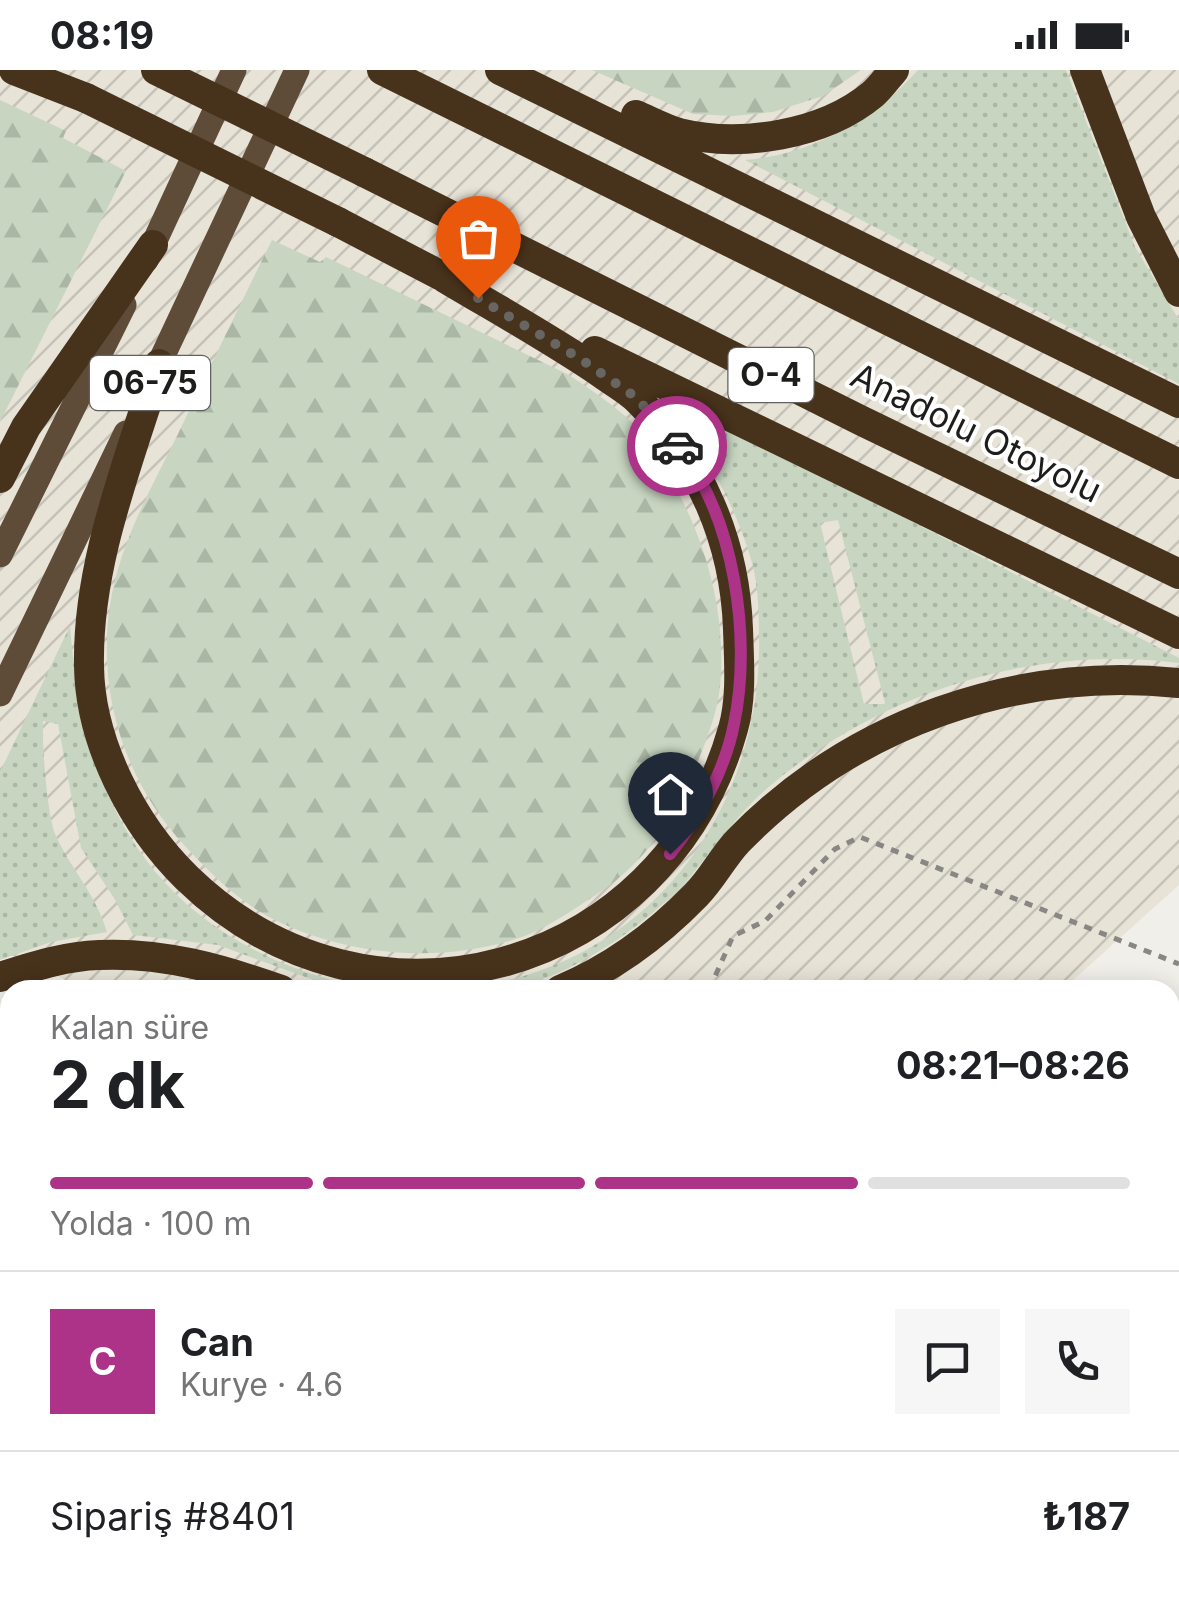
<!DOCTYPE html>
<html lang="tr">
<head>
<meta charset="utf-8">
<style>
	:root { --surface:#fff; --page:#f6f6f6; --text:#202124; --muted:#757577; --line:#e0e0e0; --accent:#ac3388 }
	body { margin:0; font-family:Inter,sans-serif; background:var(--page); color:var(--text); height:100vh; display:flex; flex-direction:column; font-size:38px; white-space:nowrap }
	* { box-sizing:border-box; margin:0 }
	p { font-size:32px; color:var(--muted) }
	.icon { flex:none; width:55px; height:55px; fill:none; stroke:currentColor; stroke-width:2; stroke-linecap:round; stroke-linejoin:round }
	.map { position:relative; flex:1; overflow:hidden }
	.side { position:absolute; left:0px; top:910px; width:1180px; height:622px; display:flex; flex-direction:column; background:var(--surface); border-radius:30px 30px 0 0; box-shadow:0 5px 25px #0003 }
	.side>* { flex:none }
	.pin { position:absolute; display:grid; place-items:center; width:85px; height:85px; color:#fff; margin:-102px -42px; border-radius:50% 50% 50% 0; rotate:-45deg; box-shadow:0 0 10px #0007 }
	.pin .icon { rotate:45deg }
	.courier { position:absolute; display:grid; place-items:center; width:100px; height:100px; margin:-50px; border:8px solid #ac3388; border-radius:50%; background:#fff; color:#222; box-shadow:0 2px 12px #0007 }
	.headline em { font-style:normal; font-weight:700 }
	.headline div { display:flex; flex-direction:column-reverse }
	.headline { display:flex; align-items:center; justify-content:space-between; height:170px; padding:0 50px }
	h1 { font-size:65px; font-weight:700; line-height:75px }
	.bar { display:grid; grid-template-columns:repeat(4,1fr); gap:15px 10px; align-content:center; height:120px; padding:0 50px }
	.bar i { height:12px; border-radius:8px; background:var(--line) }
	.bar .selected { background:var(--accent) }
	.bar p { grid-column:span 4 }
	.line { display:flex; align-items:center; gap:25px; padding:0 50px; border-top:2px solid var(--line) }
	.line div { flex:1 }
	.round { display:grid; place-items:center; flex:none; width:105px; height:105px; border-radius:0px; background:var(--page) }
	.status { display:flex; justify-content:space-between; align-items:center; height:70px; padding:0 50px; background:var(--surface); direction:ltr }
	.status svg { height:28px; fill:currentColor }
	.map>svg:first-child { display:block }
	.industrial { fill:url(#industrial-furrows) }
	.green { fill:url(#green-dots); fill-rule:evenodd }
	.forest { fill:url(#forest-firs) }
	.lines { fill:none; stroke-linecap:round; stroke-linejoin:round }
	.path { stroke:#888784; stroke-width:5; stroke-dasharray:8 8; stroke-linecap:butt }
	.primary { stroke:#5e4b38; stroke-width:25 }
	.motorway { stroke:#47321b; stroke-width:30 }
	.motorway-bridge { stroke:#47321b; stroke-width:30 }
	.done { stroke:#676663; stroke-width:10; stroke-dasharray:0 18 }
	.route { stroke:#ac3388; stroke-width:12 }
	.labels { text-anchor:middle; stroke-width:8; stroke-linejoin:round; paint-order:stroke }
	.shield { fill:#fff; stroke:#61615f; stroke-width:2.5 }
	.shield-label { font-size:32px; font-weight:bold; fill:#1d1d1b }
	.street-label { font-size:35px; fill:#1d1d1b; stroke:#fff }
</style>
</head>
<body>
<div class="status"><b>08:19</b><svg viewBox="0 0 49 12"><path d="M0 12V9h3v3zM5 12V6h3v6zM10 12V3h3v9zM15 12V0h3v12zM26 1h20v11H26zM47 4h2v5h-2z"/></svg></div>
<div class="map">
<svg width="1179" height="1532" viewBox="0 0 1179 1532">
	<defs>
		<pattern id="industrial-furrows" width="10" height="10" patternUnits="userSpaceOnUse" patternTransform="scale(2.5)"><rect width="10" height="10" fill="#e7e3d7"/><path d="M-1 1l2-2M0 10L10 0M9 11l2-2" fill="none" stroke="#c6c2b8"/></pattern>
		<pattern id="green-dots" width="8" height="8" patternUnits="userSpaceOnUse" patternTransform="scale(2.5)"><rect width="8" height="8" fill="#c8d6c1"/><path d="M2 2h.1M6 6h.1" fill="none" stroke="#abb7a5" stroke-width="1.8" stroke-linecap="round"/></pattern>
		<pattern id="forest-firs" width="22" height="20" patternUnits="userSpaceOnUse" patternTransform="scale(2.5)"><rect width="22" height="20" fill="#c8d6c1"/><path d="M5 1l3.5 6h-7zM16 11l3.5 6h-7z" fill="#abb7a5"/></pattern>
	</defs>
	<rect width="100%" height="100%" fill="#f0efea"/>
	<path class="industrial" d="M0,0H1179V815L1062,920H87L0,880Z"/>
	<path class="green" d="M918,0H1066L1135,177L1179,250V314L745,90C811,85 874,49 918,0Z
		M672,342H697L1179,588V593C1031,574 877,623 764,721C736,746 715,778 690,807C647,855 570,909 505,919C476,924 443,920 414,920C452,919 490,916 527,905C676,859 763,716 759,565C759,543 758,518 753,496C737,439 709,387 672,342ZM838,450L885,633L884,634H864L820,453Z
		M70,556C83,729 150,855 325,908C347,915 371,916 393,920H341L218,875L133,865L114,828L81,778L58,654L43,651C42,674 47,747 56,766C72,801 96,824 107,862L51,872L0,890V702Z"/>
	<path class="forest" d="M592,0H861L823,26L773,42L733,46L693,44Z
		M0,30L66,61L63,68L126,101L0,352Z
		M272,170L320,192L326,187L569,305C593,321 617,337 638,358C657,377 671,407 683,432C711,489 726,553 720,617C716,659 681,735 656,768C638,794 612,815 585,832C567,844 545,858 525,866C446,894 354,887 279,852C242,835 212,805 185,776C118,704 92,605 115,510C128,459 154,412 177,366C208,301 240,235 272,170Z"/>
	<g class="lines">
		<path class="path" d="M709,920L733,866L765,851L835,779L860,767L1179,894
			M425,1532L430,1522"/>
		<path class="primary" d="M146,190L234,0
			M152,309L297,0
			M0,485L124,235
			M0,624L126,363"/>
		<path class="motorway" d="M14,0L86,28
			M382,0L1179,394
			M500,0L1179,333
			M1085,0L1141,147L1179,222
			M636,45C650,51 665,59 679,63C741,78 824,65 873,24C881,17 887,8 894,0
			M364,102L862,351L1179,504
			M338,152L459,215
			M595,281L1179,564
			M159,294C129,392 87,493 89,596C90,673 133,755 187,808C369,985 664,905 733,659C742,628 739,591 738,559C735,472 701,392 638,330C628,320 613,312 601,303C551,269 497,239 445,208
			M0,408L26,357L153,175
			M0,907C32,897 65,886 99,885C163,882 222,899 281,920
			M560,920C611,899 658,864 696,825C712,809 722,788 738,771C853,653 1015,596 1179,613"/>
		<path class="motorway-bridge" d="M156,0L364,102
			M86,28L338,152"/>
	</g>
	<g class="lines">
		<path class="done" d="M478,228L579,288L637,328L677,376"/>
		<path class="route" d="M670,784C699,748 725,700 734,654C752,569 735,445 677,376"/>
	</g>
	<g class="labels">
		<g class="shield">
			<rect x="728.5" y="278" width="85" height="54" rx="8"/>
			<rect x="90" y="286" width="120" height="54" rx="8"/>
		</g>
		<g class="shield-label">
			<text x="771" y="316">O-4</text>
			<text x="150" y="324">06-75</text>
		</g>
		<g class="street-label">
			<text transform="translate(976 363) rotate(26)" y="12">Anadolu Otoyolu</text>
		</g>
	</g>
</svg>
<div class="pin" style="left:478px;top:228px;background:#ea580c"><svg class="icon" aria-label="bag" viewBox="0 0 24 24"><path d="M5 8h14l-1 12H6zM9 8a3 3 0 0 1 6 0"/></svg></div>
<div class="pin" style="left:670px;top:784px;background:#1f2937"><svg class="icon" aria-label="home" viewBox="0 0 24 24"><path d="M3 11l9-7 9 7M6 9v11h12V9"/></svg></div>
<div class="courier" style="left:677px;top:376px"><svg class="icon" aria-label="car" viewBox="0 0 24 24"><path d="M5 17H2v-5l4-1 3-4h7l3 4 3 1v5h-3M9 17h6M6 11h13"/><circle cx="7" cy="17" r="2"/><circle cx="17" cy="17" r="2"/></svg></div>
<section class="side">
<div class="headline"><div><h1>2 dk</h1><p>Kalan süre</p></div><em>08:21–08:26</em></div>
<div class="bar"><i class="selected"></i><i class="selected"></i><i class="selected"></i><i></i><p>Yolda · 100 m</p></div>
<div class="line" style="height:180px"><b class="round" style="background:var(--accent);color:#fff">C</b><div><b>Can</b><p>Kurye · 4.6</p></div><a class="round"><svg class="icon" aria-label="chat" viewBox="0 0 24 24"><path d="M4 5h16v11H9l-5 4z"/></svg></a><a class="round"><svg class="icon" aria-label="phone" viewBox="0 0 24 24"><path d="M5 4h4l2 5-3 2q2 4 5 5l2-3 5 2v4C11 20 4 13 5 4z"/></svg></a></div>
<div class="line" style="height:130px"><div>Sipariş #8401</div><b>₺187</b></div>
</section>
</div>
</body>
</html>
